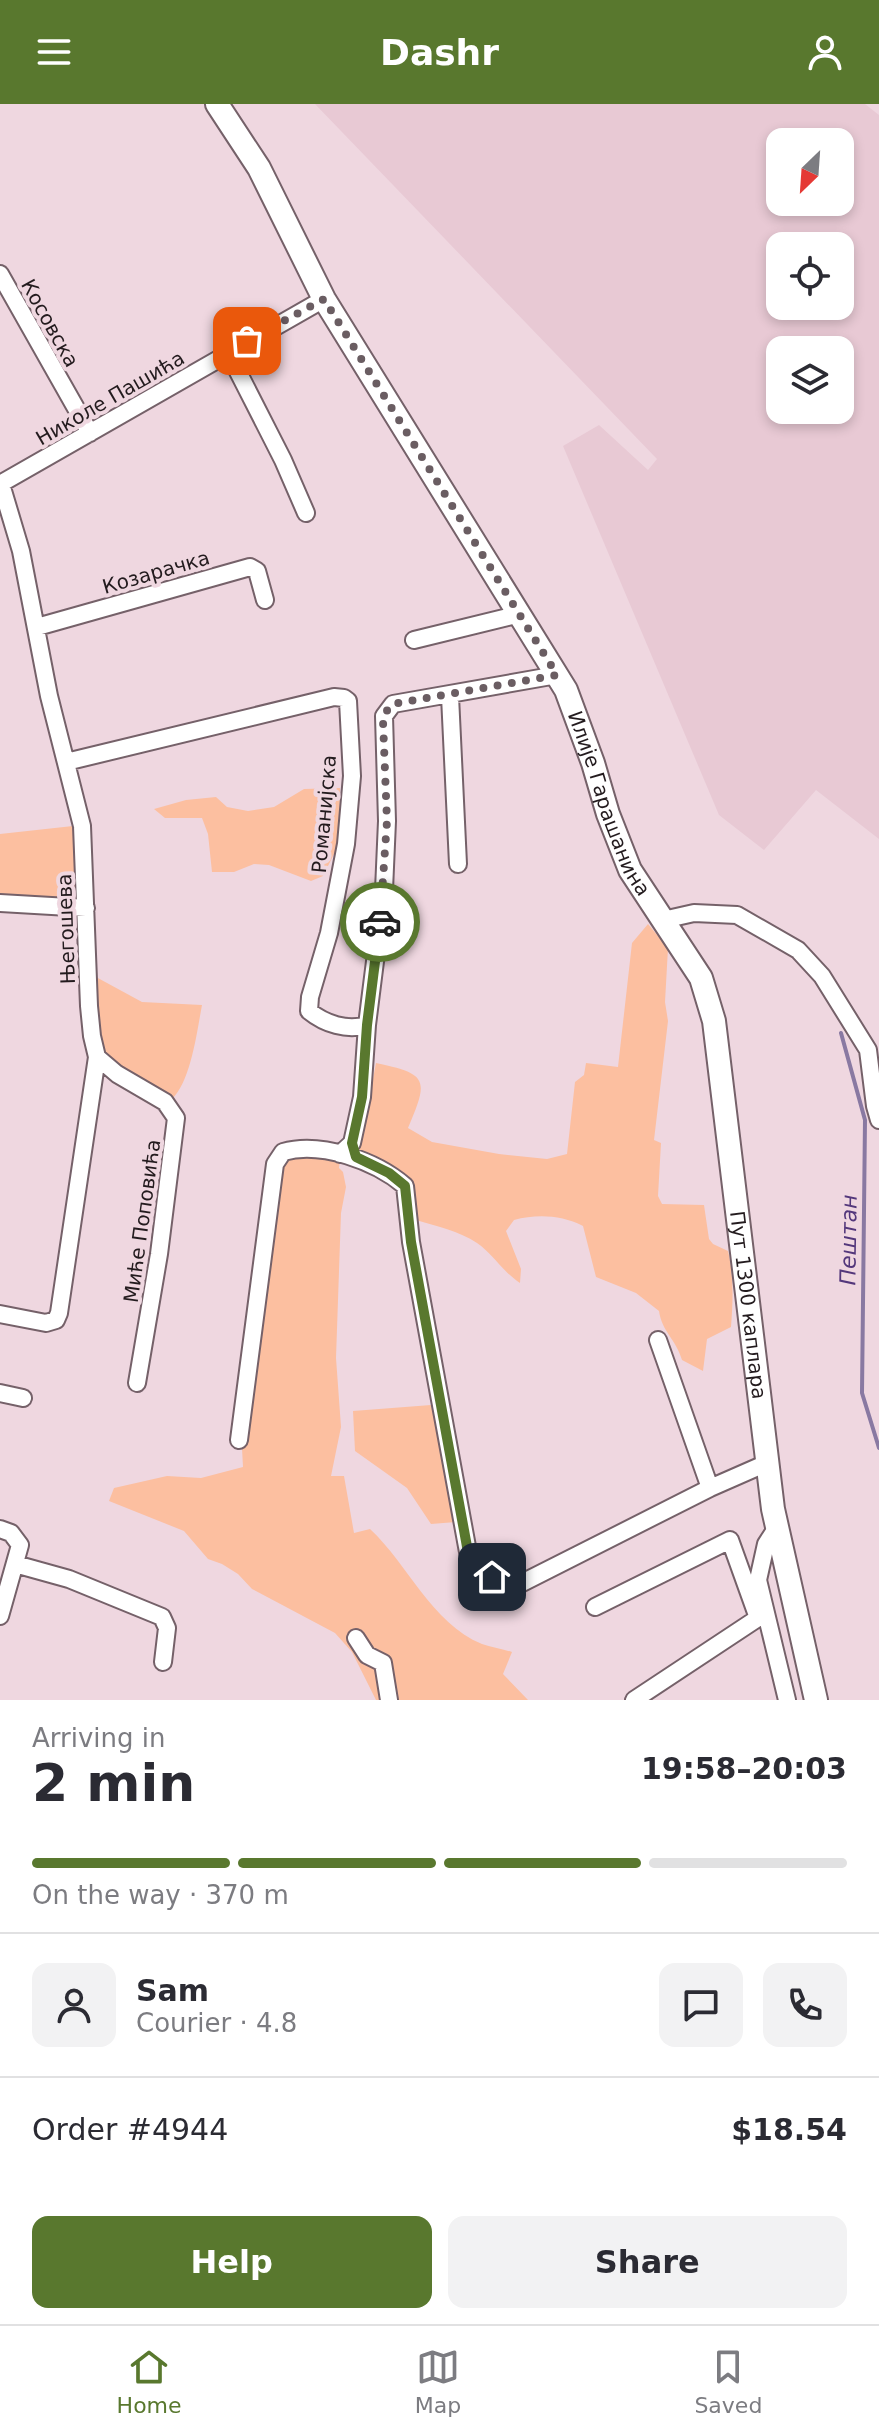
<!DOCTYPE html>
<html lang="en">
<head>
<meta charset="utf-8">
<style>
	:root { --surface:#fff; --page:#f2f2f3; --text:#2b2b33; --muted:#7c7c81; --line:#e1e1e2; --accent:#59782e }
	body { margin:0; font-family:"DejaVu Sans",sans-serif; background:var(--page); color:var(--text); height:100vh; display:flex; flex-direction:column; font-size:30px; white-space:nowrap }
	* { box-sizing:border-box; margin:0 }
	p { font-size:26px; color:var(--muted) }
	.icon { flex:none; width:44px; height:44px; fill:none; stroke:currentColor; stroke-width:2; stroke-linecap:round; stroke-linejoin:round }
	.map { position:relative; height:1596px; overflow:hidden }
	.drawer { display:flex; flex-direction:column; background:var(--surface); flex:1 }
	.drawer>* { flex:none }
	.needle { width:52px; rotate:205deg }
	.fabs { position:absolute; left:766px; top:24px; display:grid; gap:16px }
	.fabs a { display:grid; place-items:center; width:88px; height:88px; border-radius:16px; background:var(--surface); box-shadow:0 4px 12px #0003; font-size:40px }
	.pin { position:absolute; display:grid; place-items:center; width:68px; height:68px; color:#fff; margin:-34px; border-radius:16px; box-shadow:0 4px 12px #0006 }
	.courier { position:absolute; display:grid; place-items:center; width:80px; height:80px; margin:-40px; border:6px solid #59782e; border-radius:50%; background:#fff; color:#222; box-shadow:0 2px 10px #0007 }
	.headline em { font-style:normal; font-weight:700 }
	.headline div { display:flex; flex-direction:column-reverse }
	.headline { display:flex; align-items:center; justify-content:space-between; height:136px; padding:0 32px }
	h1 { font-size:52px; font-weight:700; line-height:60px }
	.bar { display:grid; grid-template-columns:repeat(4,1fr); gap:12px 8px; align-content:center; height:96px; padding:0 32px }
	.bar i { height:10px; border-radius:6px; background:var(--line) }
	.bar .on { background:var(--accent) }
	.bar p { grid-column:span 4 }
	.line { display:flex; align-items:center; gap:20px; padding:0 32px; border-top:2px solid var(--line) }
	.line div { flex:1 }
	.round { display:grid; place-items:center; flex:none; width:84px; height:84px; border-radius:16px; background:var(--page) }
	.action { display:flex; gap:16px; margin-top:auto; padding:16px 32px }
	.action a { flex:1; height:92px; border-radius:16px; background:var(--accent); color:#fff; font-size:32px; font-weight:700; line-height:92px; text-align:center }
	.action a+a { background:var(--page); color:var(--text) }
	header { display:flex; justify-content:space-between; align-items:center; height:104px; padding:0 32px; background:var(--accent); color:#fff; font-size:36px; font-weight:700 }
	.tab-bar { display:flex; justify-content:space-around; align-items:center; height:112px; border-top:2px solid var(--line); background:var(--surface); font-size:22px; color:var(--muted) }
	.tab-bar a { display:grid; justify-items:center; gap:4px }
	.tab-bar .on { color:var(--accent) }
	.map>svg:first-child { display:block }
	.built { fill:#e8c9d4; fill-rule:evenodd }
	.green { fill:#fcbfa0 }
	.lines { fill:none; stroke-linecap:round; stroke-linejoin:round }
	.stream { stroke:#8979a2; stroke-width:4 }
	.minor-casing { stroke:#756169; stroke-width:20 }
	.major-casing { stroke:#756169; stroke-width:26 }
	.minor { stroke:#fff; stroke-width:16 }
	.major { stroke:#fff; stroke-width:22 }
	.done { stroke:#6a5d62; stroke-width:8; stroke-dasharray:0 14.4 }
	.route { stroke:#59782e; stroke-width:10 }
	.labels { text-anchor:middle; stroke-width:8; stroke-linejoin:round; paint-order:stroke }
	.street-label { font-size:20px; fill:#231b1e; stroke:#efd7e0 }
	.water-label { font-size:22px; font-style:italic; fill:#53377b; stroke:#efd7e0 }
</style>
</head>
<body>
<header><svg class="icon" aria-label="menu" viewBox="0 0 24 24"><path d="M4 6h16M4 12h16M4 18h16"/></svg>Dashr<svg class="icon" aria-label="person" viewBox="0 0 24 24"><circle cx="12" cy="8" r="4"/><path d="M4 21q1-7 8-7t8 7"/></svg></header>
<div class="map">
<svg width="879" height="1596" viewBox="0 0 879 1596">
	<rect width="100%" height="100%" fill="#efd7e0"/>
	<path class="built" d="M315,0H865L879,11V735L816,686L764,746L719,711L563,342L599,321L648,366L657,355ZM780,38H840V98H780ZM780,142H840V202H780ZM780,246H840V306H780Z"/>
	<path class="green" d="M340,684L339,740L323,772L311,777L269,761L254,760L234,768H212L208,730L202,714H165L154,705L186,696L216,693L227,703L248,707L274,703L304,685Z
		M73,722L79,770L75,793L68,796L0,792V730Z
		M648,820L668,844L665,898L668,917L654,1036L661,1039L658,1092L662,1100L704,1101L709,1135L713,1140L728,1147C734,1172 733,1198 731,1223L707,1235L703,1267L682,1256C676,1235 662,1228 659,1207L636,1189L596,1173L583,1122C561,1111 537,1110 514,1116L506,1127L521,1165L520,1179C503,1168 493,1150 477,1139C459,1127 436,1122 416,1116L412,1091L359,1048L376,959C428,970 429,975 408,1024L432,1038L499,1050L547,1055L567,1050L575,978L584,971L586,959L618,963L632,839Z
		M96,873L142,898L202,901C197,927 191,977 172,995L105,954L97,924Z
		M296,1048L340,1055L339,1064L343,1068L346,1083L341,1109L336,1254L341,1323L331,1372H344L354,1429L370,1425C408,1460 431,1519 482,1540C491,1543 502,1545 512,1548L503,1570L528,1596H376L352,1548L335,1529L252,1485L238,1470L222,1460L208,1455L184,1427L109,1397L114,1384L167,1372L201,1374L243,1363L242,1344L278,1060Z
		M431,1301L456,1418L431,1420L407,1384L355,1347L353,1307Z"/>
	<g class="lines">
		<path class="stream" d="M841,929L865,1016L862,1289L879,1344"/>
		<g class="minor-casing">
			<path id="minor" d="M0,170L90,329
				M228,248L283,356L306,409
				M0,380L324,195
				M37,523L250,463L257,467L265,496
				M414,536L520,510
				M450,592L458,760
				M66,658L334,593L344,594L348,597L352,672L346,740L329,829L310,893L309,907C325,920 347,927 367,921
				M0,799L86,804
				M663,816L694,809L737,811L798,846L822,872L868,946L875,1002L879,1016
				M97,953L117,970L165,998L176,1014L159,1150L137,1279
				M340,1050L352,1039L362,993L367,921L384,786L387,717L384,612L393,600L557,571
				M0,1210L46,1219L56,1216L59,1209L97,953L92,932L89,902L82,722L49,592L21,447L1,380
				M658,1236L710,1384
				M0,1289L23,1294
				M239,1336L275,1060L283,1048C321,1037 376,1057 405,1082L411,1138L468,1448C482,1467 495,1474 516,1482L710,1384L767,1359
				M777,1423L766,1440L758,1476L787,1596
				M0,1425L11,1429L20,1441L0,1512
				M15,1460L69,1475L162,1513L167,1524L163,1558
				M595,1503L730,1436L758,1514L634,1596
				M356,1534L367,1551L383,1559L389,1596"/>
		</g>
		<g class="major-casing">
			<g id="major">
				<path id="s1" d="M217,0L259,64L324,195L566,586L593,659L608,710L630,766L701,874L714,917L773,1405L816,1596"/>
			</g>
		</g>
		<use href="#minor" class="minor"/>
		<use href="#major" class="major"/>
	</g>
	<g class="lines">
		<path class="done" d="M247,237L324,195L557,571L393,600L388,604L383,617L387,717L380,818"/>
		<path class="route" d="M380,818L367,921L362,993L352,1039L356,1053L389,1069L405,1082L411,1138L468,1448L479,1464L492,1473"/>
	</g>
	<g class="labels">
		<g class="street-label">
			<text transform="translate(50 219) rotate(61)" y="7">Косовска</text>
			<text transform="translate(110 294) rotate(-30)" y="7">Николе Пашића</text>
			<text transform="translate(156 468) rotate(-16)" y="7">Козарачка</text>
			<text dy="7" stroke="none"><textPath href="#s1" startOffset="804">Илије Гарашанина</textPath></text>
			<text transform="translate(324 710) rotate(-85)" y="7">Романијска</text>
			<text transform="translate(66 825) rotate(-92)" y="7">Његошева</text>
			<text transform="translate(142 1117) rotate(-82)" y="7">Миће Поповића</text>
			<text dy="7" stroke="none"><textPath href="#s1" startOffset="1334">Пут 1300 каплара</textPath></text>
		</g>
		<g class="water-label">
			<text transform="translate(848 1136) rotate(-89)" y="8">Пештан</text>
		</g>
	</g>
</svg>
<div class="fabs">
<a><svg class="needle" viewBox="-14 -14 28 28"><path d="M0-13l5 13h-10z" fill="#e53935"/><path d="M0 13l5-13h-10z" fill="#7c7c81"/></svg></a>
<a><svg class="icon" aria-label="locate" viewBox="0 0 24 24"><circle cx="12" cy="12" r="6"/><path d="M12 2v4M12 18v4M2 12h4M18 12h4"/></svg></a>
<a><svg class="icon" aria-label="layers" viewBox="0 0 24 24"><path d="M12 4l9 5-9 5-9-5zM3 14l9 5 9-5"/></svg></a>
</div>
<div class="pin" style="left:247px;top:237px;background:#ea580c"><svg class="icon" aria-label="bag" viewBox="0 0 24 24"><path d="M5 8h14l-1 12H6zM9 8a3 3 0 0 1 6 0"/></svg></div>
<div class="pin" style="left:492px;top:1473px;background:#1f2937"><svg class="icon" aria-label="home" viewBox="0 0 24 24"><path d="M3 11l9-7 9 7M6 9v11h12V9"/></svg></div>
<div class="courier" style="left:380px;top:818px"><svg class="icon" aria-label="car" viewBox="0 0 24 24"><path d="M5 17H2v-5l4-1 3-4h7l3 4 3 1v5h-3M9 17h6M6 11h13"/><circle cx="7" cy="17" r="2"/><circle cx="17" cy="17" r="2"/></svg></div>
</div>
<section class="drawer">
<div class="headline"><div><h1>2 min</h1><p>Arriving in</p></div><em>19:58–20:03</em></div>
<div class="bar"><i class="on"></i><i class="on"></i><i class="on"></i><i></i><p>On the way · 370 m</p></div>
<div class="line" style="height:144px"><a class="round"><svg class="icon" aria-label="person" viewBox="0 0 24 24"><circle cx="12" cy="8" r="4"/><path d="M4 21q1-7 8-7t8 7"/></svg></a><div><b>Sam</b><p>Courier · 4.8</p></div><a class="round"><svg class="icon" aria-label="chat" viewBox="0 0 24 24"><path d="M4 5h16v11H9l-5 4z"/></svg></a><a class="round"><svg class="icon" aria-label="phone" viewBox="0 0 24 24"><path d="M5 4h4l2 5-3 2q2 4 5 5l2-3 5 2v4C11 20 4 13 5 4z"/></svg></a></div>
<div class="line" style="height:104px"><div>Order #4944</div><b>$18.54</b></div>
<div class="action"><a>Help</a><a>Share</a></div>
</section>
<nav class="tab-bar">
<a class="on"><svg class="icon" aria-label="home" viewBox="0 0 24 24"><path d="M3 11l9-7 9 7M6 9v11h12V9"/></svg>Home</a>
<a><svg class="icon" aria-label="map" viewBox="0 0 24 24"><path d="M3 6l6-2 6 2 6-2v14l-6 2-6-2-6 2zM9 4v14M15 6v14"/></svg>Map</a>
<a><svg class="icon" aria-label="saved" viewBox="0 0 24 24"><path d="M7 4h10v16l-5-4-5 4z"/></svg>Saved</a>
</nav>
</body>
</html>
